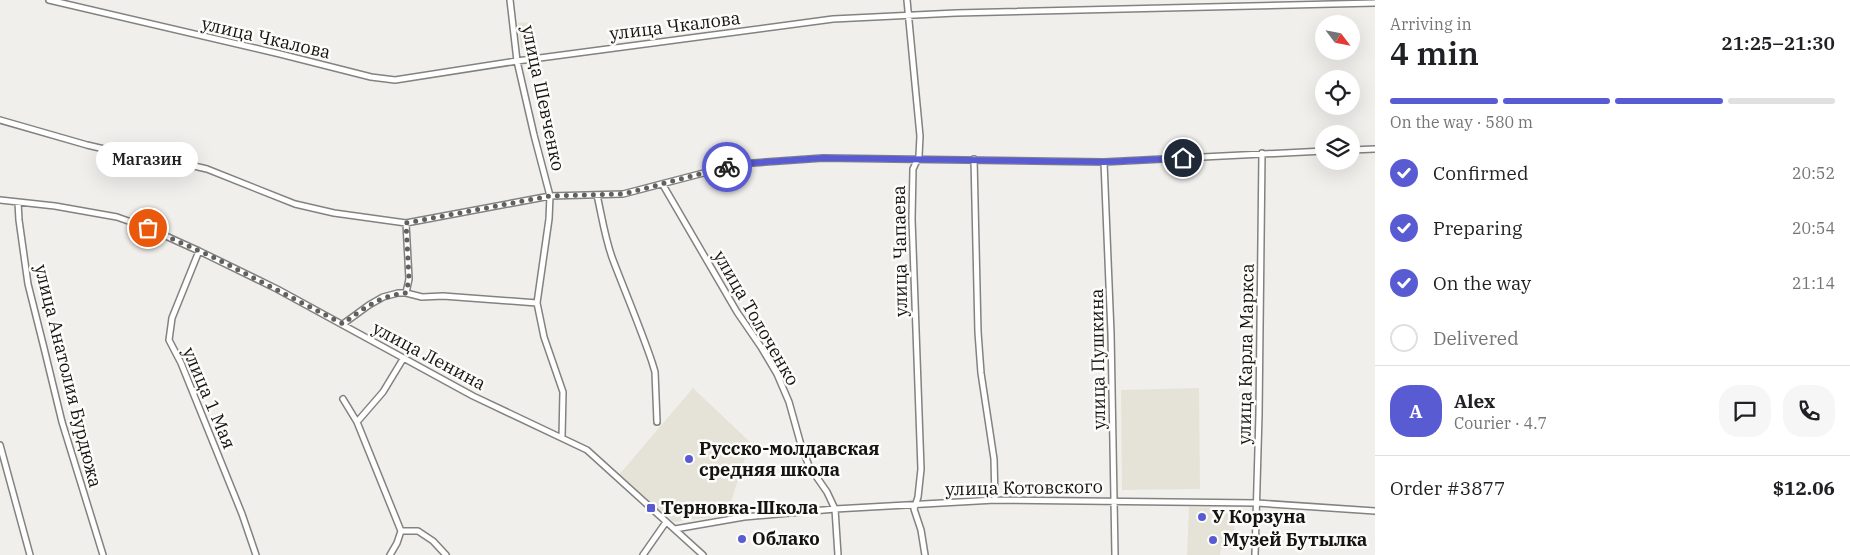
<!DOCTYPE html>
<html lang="en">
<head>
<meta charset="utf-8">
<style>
	:root { --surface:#fff; --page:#f6f6f6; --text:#202124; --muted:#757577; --line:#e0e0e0; --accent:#595bd3 }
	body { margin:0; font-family:"IBM Plex Serif",serif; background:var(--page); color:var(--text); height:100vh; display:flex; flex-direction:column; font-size:19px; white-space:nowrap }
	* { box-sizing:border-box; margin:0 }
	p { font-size:16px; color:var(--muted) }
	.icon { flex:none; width:28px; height:28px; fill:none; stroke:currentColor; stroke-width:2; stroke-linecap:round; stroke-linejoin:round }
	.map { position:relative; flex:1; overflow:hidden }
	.sheet { display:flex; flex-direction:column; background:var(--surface); width:475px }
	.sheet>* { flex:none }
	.needle { width:32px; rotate:122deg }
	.buttons { position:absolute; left:1315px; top:15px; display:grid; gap:10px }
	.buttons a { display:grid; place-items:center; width:45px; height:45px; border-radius:50%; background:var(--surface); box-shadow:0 5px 20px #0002; font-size:25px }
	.pin { position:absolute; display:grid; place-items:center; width:42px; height:42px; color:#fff; margin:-21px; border:2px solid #fff; border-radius:50%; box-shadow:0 1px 5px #0007 }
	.courier { position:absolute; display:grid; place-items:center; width:50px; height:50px; margin:-25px; border:4px solid #595bd3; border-radius:50%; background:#fff; color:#222; box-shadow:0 1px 6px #0007 }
	.bubble { position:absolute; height:35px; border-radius:18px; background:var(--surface); box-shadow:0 5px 20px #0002; font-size:16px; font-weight:600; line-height:35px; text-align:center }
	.headline em { font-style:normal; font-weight:600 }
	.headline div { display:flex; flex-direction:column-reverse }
	.headline { display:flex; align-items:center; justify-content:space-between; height:85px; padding:0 15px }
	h1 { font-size:32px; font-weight:600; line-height:38px }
	.bar { display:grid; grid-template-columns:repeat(4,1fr); gap:8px 5px; align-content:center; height:60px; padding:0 15px }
	.bar i { height:6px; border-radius:4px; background:var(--line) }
	.bar .current { background:var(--accent) }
	.bar p { grid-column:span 4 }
	.line { display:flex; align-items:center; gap:12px; padding:0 15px; border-top:1px solid var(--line) }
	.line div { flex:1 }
	.round { display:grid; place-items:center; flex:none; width:52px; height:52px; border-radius:20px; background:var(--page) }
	ol { padding:0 15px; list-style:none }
	li { display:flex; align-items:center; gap:15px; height:55px }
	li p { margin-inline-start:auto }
	li .icon { padding:5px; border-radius:50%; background:var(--accent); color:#fff; stroke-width:4 }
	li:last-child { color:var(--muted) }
	li i { width:28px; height:28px; border:2px solid var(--line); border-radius:50% }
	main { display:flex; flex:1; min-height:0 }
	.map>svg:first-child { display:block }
	.built { fill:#e5e3d8 }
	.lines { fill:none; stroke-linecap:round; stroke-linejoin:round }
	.minor-casing { stroke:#82827f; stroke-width:8 }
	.minor { stroke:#fff; stroke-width:5 }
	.done { stroke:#60605e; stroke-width:5; stroke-dasharray:0 9 }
	.route { stroke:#595bd3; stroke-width:6 }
	.poi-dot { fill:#595bd3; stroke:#fdfcf9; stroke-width:2 }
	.labels { text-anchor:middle; stroke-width:5; stroke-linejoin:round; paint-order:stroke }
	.street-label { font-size:18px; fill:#131312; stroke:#fdfcf9 }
	.poi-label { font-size:18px; font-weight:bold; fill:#131312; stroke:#fdfcf9; text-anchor:start }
</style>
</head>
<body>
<main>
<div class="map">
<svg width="1375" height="555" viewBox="0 0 1375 555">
	<rect width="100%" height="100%" fill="#f0efec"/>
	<path class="built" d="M534,22L536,46L521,48L518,23Z
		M693,388L750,442L727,515L674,522L618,476Z
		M1199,388L1200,489L1122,490L1121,390Z
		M1189,507L1226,508L1233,512L1236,549H1221L1220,555H1187Z"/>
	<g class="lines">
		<g class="minor-casing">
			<path id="minor" d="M49,0L280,54L371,77L395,80L517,61L833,19L956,13L1375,3
				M510,0L517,61L534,135L550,196L549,219L537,303L544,337L563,392L562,437
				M907,0L920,136L919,156L913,169L912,219L921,469L918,497L914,509L921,530L925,555
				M0,120L87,145L139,157L181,163L207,169L295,204L334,213L406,223L550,196L623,194L738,164L823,158L1104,162L1324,151
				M1351,150L1375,149
				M974,159L978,332L981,373L994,459L995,500
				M1104,162L1111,333L1115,555
				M663,185L737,312L761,347L777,374L789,402L801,445L809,466L827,492L835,509L838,555
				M597,195C602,217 605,239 613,260C626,294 640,327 652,362L655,372L657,422
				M0,200L55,206L117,217L148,228L199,251L277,289L473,396L587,450L703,555
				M18,202L19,220L28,284L44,348L62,422L103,555
				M406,223L409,279L406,293
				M199,251L172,318L169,340L181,363L242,514L256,555
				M343,324L369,305L383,297L398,293H406L422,297L443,296L537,303
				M343,399L357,422
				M0,445L30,555
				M675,529L744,517L835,509L995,500L1257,503L1375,511
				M401,531H418L433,541L446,555
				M390,555L397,543L401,531L357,422L383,392L403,359
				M643,555L666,522
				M1255,555L1259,414L1262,153"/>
		</g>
		<use href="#minor" class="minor"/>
	</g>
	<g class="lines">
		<path class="done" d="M148,228L213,257L343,324C362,309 381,295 406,293L409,279L406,223L550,196L623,194L727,167"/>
		<path class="route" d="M727,167L738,164L823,158L1104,162L1183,158"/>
	</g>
	<g class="poi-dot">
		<circle cx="689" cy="459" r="5"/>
		<rect x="646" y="503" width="10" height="10" rx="2.5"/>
		<circle cx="1202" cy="517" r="5"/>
		<circle cx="742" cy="539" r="5"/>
		<circle cx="1213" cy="540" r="5"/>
	</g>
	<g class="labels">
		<g class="street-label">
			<text transform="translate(675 26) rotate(-7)" y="6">улица Чкалова</text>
			<text transform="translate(266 38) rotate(13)" y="6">улица Чкалова</text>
			<text transform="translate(543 98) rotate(78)" y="6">улица Шевченко</text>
			<text transform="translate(900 251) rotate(-91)" y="6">улица Чапаева</text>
			<text transform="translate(756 318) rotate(60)" y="6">улица Толоченко</text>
			<text transform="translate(1246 354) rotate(-89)" y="6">улица Карла Маркса</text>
			<text transform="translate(429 356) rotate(28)" y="6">улица Ленина</text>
			<text transform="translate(1098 359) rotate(-91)" y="6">улица Пушкина</text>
			<text transform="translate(68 376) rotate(76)" y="6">улица Анатолия Бурдюжа</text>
			<text transform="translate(209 398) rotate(67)" y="6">улица 1 Мая</text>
			<text transform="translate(1024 488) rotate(-1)" y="6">улица Котовского</text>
		</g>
		<g class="poi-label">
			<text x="699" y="455">Русско-молдавская<tspan x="699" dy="21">средняя школа</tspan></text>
			<text x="661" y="514">Терновка-Школа</text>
			<text x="1212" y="523">У Корзуна</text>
			<text x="752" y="545">Облако</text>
			<text x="1223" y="546">Музей Бутылка</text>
		</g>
	</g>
</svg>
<div class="buttons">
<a><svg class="needle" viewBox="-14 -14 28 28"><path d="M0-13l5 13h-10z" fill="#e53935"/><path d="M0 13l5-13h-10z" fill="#757577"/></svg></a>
<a><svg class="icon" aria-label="locate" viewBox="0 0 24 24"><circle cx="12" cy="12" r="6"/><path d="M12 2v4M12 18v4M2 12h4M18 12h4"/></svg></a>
<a><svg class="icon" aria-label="layers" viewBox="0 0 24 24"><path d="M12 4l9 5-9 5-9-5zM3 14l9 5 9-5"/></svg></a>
</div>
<div class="pin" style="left:148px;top:228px;background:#ea580c"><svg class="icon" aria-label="bag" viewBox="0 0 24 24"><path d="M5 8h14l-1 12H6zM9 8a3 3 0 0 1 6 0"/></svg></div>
<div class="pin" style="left:1183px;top:158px;background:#1f2937"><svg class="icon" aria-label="home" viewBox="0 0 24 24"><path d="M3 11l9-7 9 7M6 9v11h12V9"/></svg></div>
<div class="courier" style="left:727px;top:167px"><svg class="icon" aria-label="bike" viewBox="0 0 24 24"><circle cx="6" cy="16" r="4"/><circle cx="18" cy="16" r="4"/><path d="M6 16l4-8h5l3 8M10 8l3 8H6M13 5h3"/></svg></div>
<div class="bubble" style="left:96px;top:142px;width:102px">Магазин</div>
</div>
<section class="sheet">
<div class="headline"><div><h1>4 min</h1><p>Arriving in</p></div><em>21:25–21:30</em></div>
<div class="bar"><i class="current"></i><i class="current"></i><i class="current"></i><i></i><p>On the way · 580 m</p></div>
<ol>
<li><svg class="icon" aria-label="check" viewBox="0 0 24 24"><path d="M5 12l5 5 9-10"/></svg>Confirmed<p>20:52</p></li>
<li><svg class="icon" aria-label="check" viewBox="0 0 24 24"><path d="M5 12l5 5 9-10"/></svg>Preparing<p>20:54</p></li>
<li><svg class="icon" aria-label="check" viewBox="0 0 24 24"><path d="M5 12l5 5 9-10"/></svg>On the way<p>21:14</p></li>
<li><i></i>Delivered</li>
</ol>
<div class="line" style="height:90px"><b class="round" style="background:var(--accent);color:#fff">A</b><div><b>Alex</b><p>Courier · 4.7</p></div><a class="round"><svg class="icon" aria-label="chat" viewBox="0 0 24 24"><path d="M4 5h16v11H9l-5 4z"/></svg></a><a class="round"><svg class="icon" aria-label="phone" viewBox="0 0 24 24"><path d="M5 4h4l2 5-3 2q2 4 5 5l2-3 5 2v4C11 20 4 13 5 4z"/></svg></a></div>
<div class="line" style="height:65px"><div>Order #3877</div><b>$12.06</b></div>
</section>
</main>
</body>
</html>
